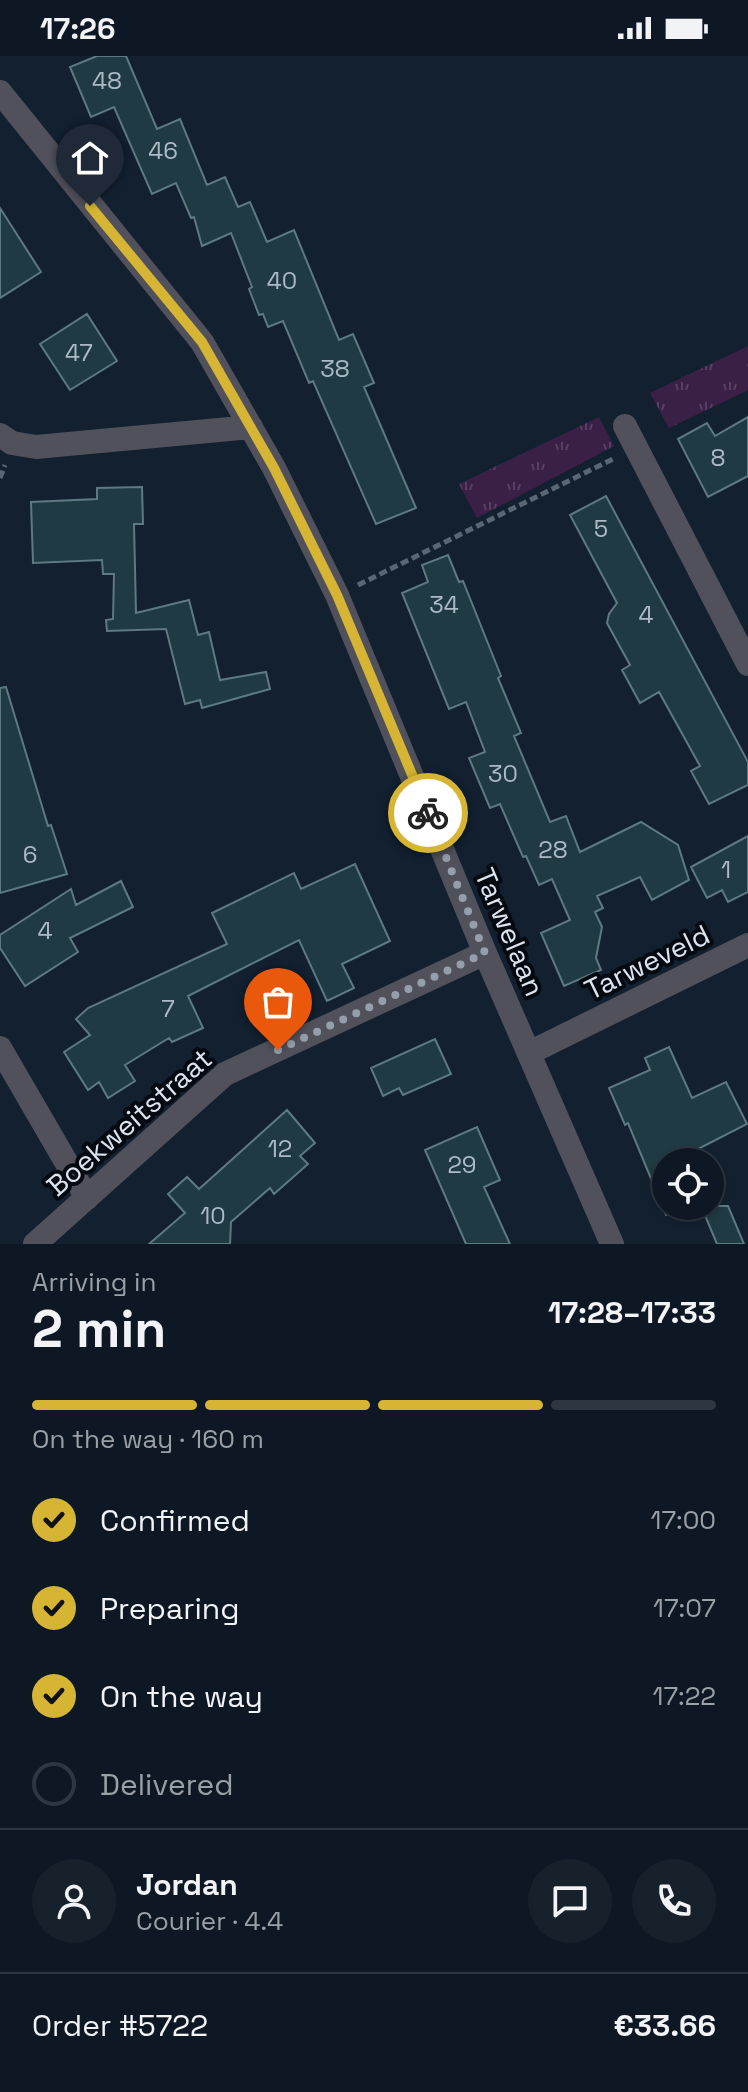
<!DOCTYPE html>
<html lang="en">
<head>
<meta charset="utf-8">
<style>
	:root { --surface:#0e1824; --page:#17212c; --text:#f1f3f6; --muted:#9ba0a6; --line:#2e3741; --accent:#d6b534 }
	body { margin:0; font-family:"Space Grotesk",sans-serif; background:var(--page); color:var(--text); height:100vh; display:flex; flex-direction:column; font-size:30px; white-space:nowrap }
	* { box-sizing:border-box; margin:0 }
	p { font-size:26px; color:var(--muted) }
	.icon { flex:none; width:44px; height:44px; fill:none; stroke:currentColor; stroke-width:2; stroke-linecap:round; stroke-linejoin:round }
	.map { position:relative; height:1188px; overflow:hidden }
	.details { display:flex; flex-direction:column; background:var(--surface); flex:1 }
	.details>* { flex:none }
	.controls { position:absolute; left:652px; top:1092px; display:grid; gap:16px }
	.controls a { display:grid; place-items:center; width:72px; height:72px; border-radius:50%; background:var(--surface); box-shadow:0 2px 6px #0004,0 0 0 2px var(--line); font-size:40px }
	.pin { position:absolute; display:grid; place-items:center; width:68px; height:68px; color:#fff; margin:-82px -34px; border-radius:50% 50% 50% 0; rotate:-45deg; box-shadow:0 0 8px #0007 }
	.pin .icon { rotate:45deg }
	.courier { position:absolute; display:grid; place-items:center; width:80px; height:80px; margin:-40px; border:6px solid #d6b534; border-radius:50%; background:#fff; color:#222; box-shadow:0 2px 10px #0007 }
	.headline em { font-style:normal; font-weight:700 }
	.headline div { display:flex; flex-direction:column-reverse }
	.headline { display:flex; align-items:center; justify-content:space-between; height:136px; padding:0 32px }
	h1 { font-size:52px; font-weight:700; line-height:60px }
	.bar { display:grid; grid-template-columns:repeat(4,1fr); gap:12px 8px; align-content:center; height:96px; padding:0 32px }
	.bar i { height:10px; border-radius:6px; background:var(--line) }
	.bar .current { background:var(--accent) }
	.bar p { grid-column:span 4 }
	.line { display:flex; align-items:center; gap:20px; padding:0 32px; border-top:2px solid var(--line) }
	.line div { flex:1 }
	.round { display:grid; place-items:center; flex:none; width:84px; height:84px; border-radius:42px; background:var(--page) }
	ol { padding:0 32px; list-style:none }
	li { display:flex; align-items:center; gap:24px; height:88px }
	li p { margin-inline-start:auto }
	li .icon { padding:8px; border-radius:50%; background:var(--accent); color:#111; stroke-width:4 }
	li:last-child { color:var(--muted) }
	li i { width:44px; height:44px; border:4px solid var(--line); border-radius:50% }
	.status { display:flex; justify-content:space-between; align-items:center; height:56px; padding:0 40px; background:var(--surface); direction:ltr }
	.status svg { height:22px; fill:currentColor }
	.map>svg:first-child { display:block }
	.grass { fill:url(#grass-tufts) }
	.building { fill:#1f3a42; stroke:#5d7982; stroke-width:2 }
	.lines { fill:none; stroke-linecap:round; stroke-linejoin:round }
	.path { stroke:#5a6674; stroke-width:5; stroke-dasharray:8 4; stroke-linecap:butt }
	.minor { stroke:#50515b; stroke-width:24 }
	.done { stroke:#959fac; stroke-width:8; stroke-dasharray:0 14.4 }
	.route { stroke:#d6b534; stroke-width:10 }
	.labels { text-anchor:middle; stroke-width:8; stroke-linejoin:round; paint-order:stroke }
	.number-label { font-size:24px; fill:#acbac4 }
	.street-label { font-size:28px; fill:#dbe4ef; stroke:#050a10 }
</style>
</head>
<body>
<div class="status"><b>17:26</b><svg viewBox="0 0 49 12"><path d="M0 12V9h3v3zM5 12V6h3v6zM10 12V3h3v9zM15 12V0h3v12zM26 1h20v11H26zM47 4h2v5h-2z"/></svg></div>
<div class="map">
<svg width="748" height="1188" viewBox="0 0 748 1188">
	<defs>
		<pattern id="grass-tufts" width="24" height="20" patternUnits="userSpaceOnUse" patternTransform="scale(2)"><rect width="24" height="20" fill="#3b2046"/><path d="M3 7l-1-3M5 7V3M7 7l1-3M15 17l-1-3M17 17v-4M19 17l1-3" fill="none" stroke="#574061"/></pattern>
	</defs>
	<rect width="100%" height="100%" fill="#122030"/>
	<path class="grass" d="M748,290V334L669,372L650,337Z
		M599,361L614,390L477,462L459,428Z"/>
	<path class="building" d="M97,0H126L157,73L180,63L207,129L225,121L238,151L250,146L267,186L294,174L339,284L353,278L374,327L364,331L416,452L376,468L313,325L309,327L283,265L268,271L263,258L259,259L249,233L252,231L231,177L202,190L194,161L191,162L176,127L152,138L114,51L91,61L70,11Z
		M0,152L41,216L0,242Z
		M87,258L117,305L70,334L40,288Z
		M748,361V420L708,441L678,383L707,367L715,380Z
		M142,431L143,468H134L136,557L189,544L198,579L209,576L220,624L266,616L270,633L202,652L200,644L185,648L166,573L107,575L106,564L113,563L114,518H103L102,504L33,507L31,446L97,443V432Z
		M606,440L748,706V729L709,748L691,715L700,710L659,636L640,647L622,614L630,609L607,567L609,558L617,547L570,459Z
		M448,499L459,526L463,525L501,620L498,622L521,677L514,680L550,766L566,760L580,796L641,766L678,789L689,824L652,844L640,821L597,840L603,852L595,856L602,871L596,902L601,914L564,930L541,877L570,864L552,823L539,829L526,800L523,801L500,748L490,752L469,702L485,696L466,646L449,653L402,537L428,526L422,509Z
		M6,631L48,770L51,769L67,818L0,837V632Z
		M748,780V836L728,846L722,834L707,842L691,811Z
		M355,808L390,885L342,908L354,932L327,945L299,884L188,940L203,972L172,986L169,982L125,1009L135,1025L108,1042L99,1026L88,1034L64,996L90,979L76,963L88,952L227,888L212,857L294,817L301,833Z
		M121,825L133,851L70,882L78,896L25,930L0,892V879L71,833L76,849Z
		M435,983L451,1018L403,1039L399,1032L383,1040L371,1012Z
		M669,991L692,1042L726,1026L747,1068L698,1093L704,1106H666V1150H688L666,1159L628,1067L625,1069L609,1032L650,1014L645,1002Z
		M287,1054L315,1087L300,1100L308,1108L274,1138L270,1132L231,1166L230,1188H149L185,1157L168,1138L187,1121L199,1133Z
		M477,1071L500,1124L484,1131L510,1188H466L425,1094Z
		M701,1150H728L744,1188H717Z"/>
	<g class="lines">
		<path class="path" d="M0,422L5,409
			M358,529L615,402"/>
		<path class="minor" d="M0,36L202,286L274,412L337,539L485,897L612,1188
			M625,370L748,608
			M0,379L12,387L36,391L251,371
			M0,992L87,1142
			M529,997L748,889
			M35,1188L225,1018L485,897"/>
	</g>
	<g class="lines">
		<path class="done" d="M278,994L485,897L428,757"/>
		<path class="route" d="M90,150L202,286L274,412L337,539L428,757"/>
	</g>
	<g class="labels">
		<g class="number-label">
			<text x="107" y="33">48</text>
			<text x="163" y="103">46</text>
			<text x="282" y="233">40</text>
			<text x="79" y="305">47</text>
			<text x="335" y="321">38</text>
			<text x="718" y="410">8</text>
			<text x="601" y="481">5</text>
			<text x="444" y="557">34</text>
			<text x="646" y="567">4</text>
			<text x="503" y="726">30</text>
			<text x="553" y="802">28</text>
			<text x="30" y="807">6</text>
			<text x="726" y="822">1</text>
			<text x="45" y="883">4</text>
			<text x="168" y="961">7</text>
			<text x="280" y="1101">12</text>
			<text x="462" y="1117">29</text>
			<text x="213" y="1168">10</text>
		</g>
		<g class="street-label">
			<text transform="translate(510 876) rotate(67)" y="10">Tarwelaan</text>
			<text transform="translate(647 906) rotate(-26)" y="10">Tarweveld</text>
			<text transform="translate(129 1066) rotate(-41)" y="10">Boekweitstraat</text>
		</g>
	</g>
</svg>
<div class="controls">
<a><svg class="icon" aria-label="locate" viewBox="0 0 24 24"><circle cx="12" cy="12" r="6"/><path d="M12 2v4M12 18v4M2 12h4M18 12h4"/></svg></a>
</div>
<div class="pin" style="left:278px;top:994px;background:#ea580c"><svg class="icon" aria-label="bag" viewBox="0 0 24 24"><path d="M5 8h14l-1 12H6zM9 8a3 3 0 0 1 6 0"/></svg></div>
<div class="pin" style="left:90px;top:150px;background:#1f2937"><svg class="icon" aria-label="home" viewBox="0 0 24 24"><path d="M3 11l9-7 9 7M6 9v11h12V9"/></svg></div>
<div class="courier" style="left:428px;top:757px"><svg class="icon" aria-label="bike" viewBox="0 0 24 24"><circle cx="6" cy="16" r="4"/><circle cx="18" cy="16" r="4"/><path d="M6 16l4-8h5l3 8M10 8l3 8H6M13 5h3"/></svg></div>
</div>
<section class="details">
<div class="headline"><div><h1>2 min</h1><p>Arriving in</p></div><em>17:28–17:33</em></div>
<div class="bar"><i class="current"></i><i class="current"></i><i class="current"></i><i></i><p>On the way · 160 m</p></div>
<ol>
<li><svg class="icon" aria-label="check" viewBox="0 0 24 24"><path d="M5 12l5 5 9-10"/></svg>Confirmed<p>17:00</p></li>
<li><svg class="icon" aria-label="check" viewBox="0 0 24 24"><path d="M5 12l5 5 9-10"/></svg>Preparing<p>17:07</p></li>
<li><svg class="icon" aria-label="check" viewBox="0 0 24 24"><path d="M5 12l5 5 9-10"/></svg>On the way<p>17:22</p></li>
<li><i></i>Delivered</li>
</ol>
<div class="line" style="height:144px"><a class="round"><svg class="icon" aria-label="person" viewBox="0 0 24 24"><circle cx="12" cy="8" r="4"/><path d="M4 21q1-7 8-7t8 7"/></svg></a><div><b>Jordan</b><p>Courier · 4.4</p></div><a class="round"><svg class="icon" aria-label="chat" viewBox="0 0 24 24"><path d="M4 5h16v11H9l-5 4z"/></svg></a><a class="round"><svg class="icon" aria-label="phone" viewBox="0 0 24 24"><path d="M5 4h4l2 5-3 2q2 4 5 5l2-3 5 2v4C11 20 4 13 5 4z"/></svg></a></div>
<div class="line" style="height:104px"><div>Order #5722</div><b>€33.66</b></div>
</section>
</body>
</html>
